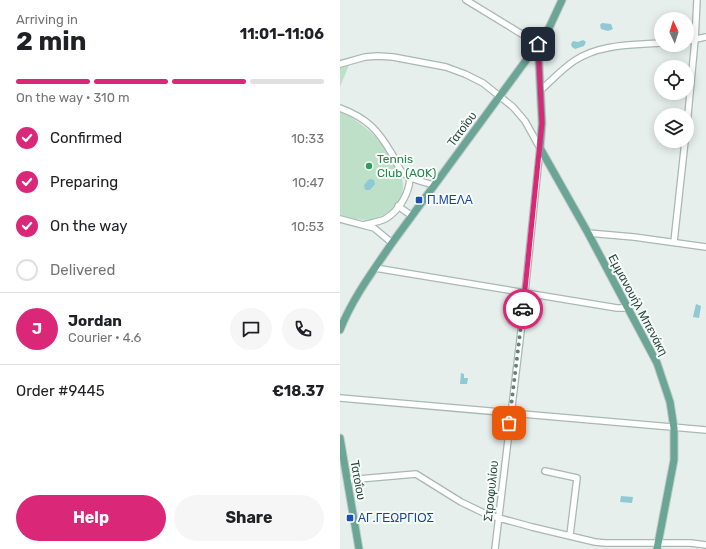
<!DOCTYPE html>
<html lang="en">
<head>
<meta charset="utf-8">
<style>
	:root { --surface:#fff; --page:#f6f6f6; --text:#202124; --muted:#757577; --line:#e0e0e0; --accent:#db2777 }
	body { margin:0; font-family:Rubik,sans-serif; background:var(--page); color:var(--text); height:100vh; display:flex; flex-direction:column; font-size:15px; white-space:nowrap }
	* { box-sizing:border-box; margin:0 }
	p { font-size:13px; color:var(--muted) }
	.icon { flex:none; width:22px; height:22px; fill:none; stroke:currentColor; stroke-width:2; stroke-linecap:round; stroke-linejoin:round }
	.map { position:relative; flex:1; overflow:hidden }
	.sheet { display:flex; flex-direction:column; background:var(--surface); width:340px }
	.sheet>* { flex:none }
	.needle { width:26px; rotate:356deg }
	.fabs { position:absolute; left:314px; top:12px; display:grid; gap:8px }
	.fabs a { display:grid; place-items:center; width:40px; height:40px; border-radius:50%; background:var(--surface); box-shadow:0 2px 10px #0003; font-size:20px }
	.pin { position:absolute; display:grid; place-items:center; width:34px; height:34px; color:#fff; margin:-17px; border-radius:8px; box-shadow:0 2px 6px #0006 }
	.courier { position:absolute; display:grid; place-items:center; width:40px; height:40px; margin:-20px; border:3px solid #db2777; border-radius:50%; background:#fff; color:#222; box-shadow:0 1px 5px #0007 }
	.head em { font-style:normal; font-weight:700 }
	.head div { display:flex; flex-direction:column-reverse }
	.head { display:flex; align-items:center; justify-content:space-between; height:68px; padding:0 16px }
	h1 { font-size:26px; font-weight:700; line-height:30px }
	.bar { display:grid; grid-template-columns:repeat(4,1fr); gap:6px 4px; align-content:center; height:48px; padding:0 16px }
	.bar i { height:5px; border-radius:3px; background:var(--line) }
	.bar .current { background:var(--accent) }
	.bar p { grid-column:span 4 }
	.line { display:flex; align-items:center; gap:10px; padding:0 16px; border-top:1px solid var(--line) }
	.line div { flex:1 }
	.round { display:grid; place-items:center; flex:none; width:42px; height:42px; border-radius:21px; background:var(--page) }
	ol { padding:0 16px; list-style:none }
	li { display:flex; align-items:center; gap:12px; height:44px }
	li p { margin-inline-start:auto }
	li .icon { padding:4px; border-radius:50%; background:var(--accent); color:#fff; stroke-width:4 }
	li:last-child { color:var(--muted) }
	li i { width:22px; height:22px; border:2px solid var(--line); border-radius:50% }
	.cta { display:flex; gap:8px; margin-top:auto; padding:8px 16px }
	.cta a { flex:1; height:46px; border-radius:24px; background:var(--accent); color:#fff; font-size:16px; font-weight:700; line-height:46px; text-align:center }
	.cta a+a { background:var(--page); color:var(--text) }
	main { display:flex; flex:1; min-height:0 }
	.map>svg:first-child { display:block }
	.green { fill:#bfe0c8 }
	.water { fill:#8ec9d4 }
	.lines { fill:none; stroke-linecap:round; stroke-linejoin:round }
	.minor-casing { stroke:#a8b8b2; stroke-width:8 }
	.major-casing { stroke:#c2cac8; stroke-width:9 }
	.minor { stroke:#fff; stroke-width:5.5 }
	.major { stroke:#6aa596; stroke-width:7 }
	.done { stroke:#687f78; stroke-width:4; stroke-dasharray:0 7.2 }
	.route { stroke:#db2777; stroke-width:5 }
	.leisure-dot { fill:#2e9e5b; stroke:#f7fbf9; stroke-width:1.5 }
	.transit-dot { fill:#1a4fb4; stroke:#f7fbf9; stroke-width:1.5 }
	.labels { text-anchor:middle; stroke-width:4; stroke-linejoin:round; paint-order:stroke }
	.street-label { font-size:12px; fill:#24423a; stroke:#f7fbf9 }
	.leisure-label { font-size:12px; fill:#27864d; stroke:#f7fbf9; text-anchor:start }
	.transit-label { font-size:12px; fill:#164399; stroke:#f7fbf9; text-anchor:start }
</style>
</head>
<body>
<main>
<section class="sheet">
<div class="head"><div><h1>2 min</h1><p>Arriving in</p></div><em>11:01–11:06</em></div>
<div class="bar"><i class="current"></i><i class="current"></i><i class="current"></i><i></i><p>On the way · 310 m</p></div>
<ol>
<li><svg class="icon" aria-label="check" viewBox="0 0 24 24"><path d="M5 12l5 5 9-10"/></svg>Confirmed<p>10:33</p></li>
<li><svg class="icon" aria-label="check" viewBox="0 0 24 24"><path d="M5 12l5 5 9-10"/></svg>Preparing<p>10:47</p></li>
<li><svg class="icon" aria-label="check" viewBox="0 0 24 24"><path d="M5 12l5 5 9-10"/></svg>On the way<p>10:53</p></li>
<li><i></i>Delivered</li>
</ol>
<div class="line" style="height:72px"><b class="round" style="background:var(--accent);color:#fff">J</b><div><b>Jordan</b><p>Courier · 4.6</p></div><a class="round"><svg class="icon" aria-label="chat" viewBox="0 0 24 24"><path d="M4 5h16v11H9l-5 4z"/></svg></a><a class="round"><svg class="icon" aria-label="phone" viewBox="0 0 24 24"><path d="M5 4h4l2 5-3 2q2 4 5 5l2-3 5 2v4C11 20 4 13 5 4z"/></svg></a></div>
<div class="line" style="height:52px"><div>Order #9445</div><b>€18.37</b></div>
<div class="cta"><a>Help</a><a>Share</a></div>
</section>
<div class="map">
<svg width="366" height="549" viewBox="0 0 366 549">
	<rect width="100%" height="100%" fill="#e6efeb"/>
	<path class="green" d="M9,65L0,87V68Z
		M0,112C24,120 61,159 63,185C64,201 48,216 33,219C22,221 10,219 0,215Z"/>
	<path class="water" d="M262,23L271,24L273,29L268,31L261,29L260,25Z
		M243,40L246,42L244,46L235,49L232,47L231,44L233,41L238,42Z
		M31,179L34,180L35,184L30,190H25L24,185L28,180Z
		M356,304L361,306L359,318L353,317Z
		M121,373L124,374V378H128L127,384H120Z
		M281,496L293,497L292,503L280,502Z"/>
	<g class="lines">
		<g class="minor-casing">
			<path id="minor" d="M126,0L198,44
				M347,41L366,37
				M0,64L25,57L38,56L53,57L106,67L125,74L143,83L173,107L185,121L200,148L181,331L155,549
				M201,90C212,80 222,69 234,61C259,44 292,45 321,43
				M0,108C27,118 38,130 52,154C56,160 58,169 63,173C71,180 84,182 94,185
				M347,125L355,40L357,0
				M58,206L72,216
				M0,219L34,228L52,243
				M23,225C30,223 39,222 45,219C59,211 69,194 70,178
				M248,233L294,237L366,247
				M334,242L345,141
				M35,268L277,308H288
				M0,398L366,430
				M205,471L237,478L230,535
				M7,480L76,474L121,502L148,515L192,527L255,542L265,543H351L366,545"/>
		</g>
		<g class="major-casing">
			<path id="major" d="M198,44L202,123L200,148L248,233L317,363L330,402L334,428V460L317,549
				M0,330C12,299 33,271 52,243L198,44L210,26L222,0
				M0,438L19,549"/>
		</g>
		<use href="#minor" class="minor"/>
		<use href="#major" class="major"/>
	</g>
	<g class="lines">
		<path class="done" d="M169,423L183,309"/>
		<path class="route" d="M183,309L202,123L198,44"/>
	</g>
	<circle class="leisure-dot" cx="29" cy="166" r="4"/>
	<g class="transit-dot">
		<rect x="75" y="196" width="8" height="8" rx="2"/>
		<rect x="6" y="514" width="8" height="8" rx="2"/>
	</g>
	<g class="labels">
		<g class="street-label">
			<text transform="translate(122 129) rotate(-53)" y="4">Τατοΐου</text>
			<text transform="translate(298 305) rotate(62)" y="4">Εμμανουήλ Μπενάκη</text>
			<text transform="translate(18 480) rotate(80)" y="4">Τατοΐου</text>
			<text transform="translate(151 491) rotate(-84)" y="4">Στροφυλίου</text>
		</g>
		<g class="leisure-label">
			<text x="37" y="163">Tennis<tspan x="37" dy="14">Club (AOK)</tspan></text>
		</g>
		<g class="transit-label">
			<text x="87" y="204">Π.ΜΕΛΑ</text>
			<text x="18" y="522">ΑΓ.ΓΕΩΡΓΙΟΣ</text>
		</g>
	</g>
</svg>
<div class="fabs">
<a><svg class="needle" viewBox="-14 -14 28 28"><path d="M0-13l5 13h-10z" fill="#e53935"/><path d="M0 13l5-13h-10z" fill="#757577"/></svg></a>
<a><svg class="icon" aria-label="locate" viewBox="0 0 24 24"><circle cx="12" cy="12" r="6"/><path d="M12 2v4M12 18v4M2 12h4M18 12h4"/></svg></a>
<a><svg class="icon" aria-label="layers" viewBox="0 0 24 24"><path d="M12 4l9 5-9 5-9-5zM3 14l9 5 9-5"/></svg></a>
</div>
<div class="pin" style="left:169px;top:423px;background:#ea580c"><svg class="icon" aria-label="bag" viewBox="0 0 24 24"><path d="M5 8h14l-1 12H6zM9 8a3 3 0 0 1 6 0"/></svg></div>
<div class="pin" style="left:198px;top:44px;background:#1f2937"><svg class="icon" aria-label="home" viewBox="0 0 24 24"><path d="M3 11l9-7 9 7M6 9v11h12V9"/></svg></div>
<div class="courier" style="left:183px;top:309px"><svg class="icon" aria-label="car" viewBox="0 0 24 24"><path d="M5 17H2v-5l4-1 3-4h7l3 4 3 1v5h-3M9 17h6M6 11h13"/><circle cx="7" cy="17" r="2"/><circle cx="17" cy="17" r="2"/></svg></div>
</div>
</main>
</body>
</html>
